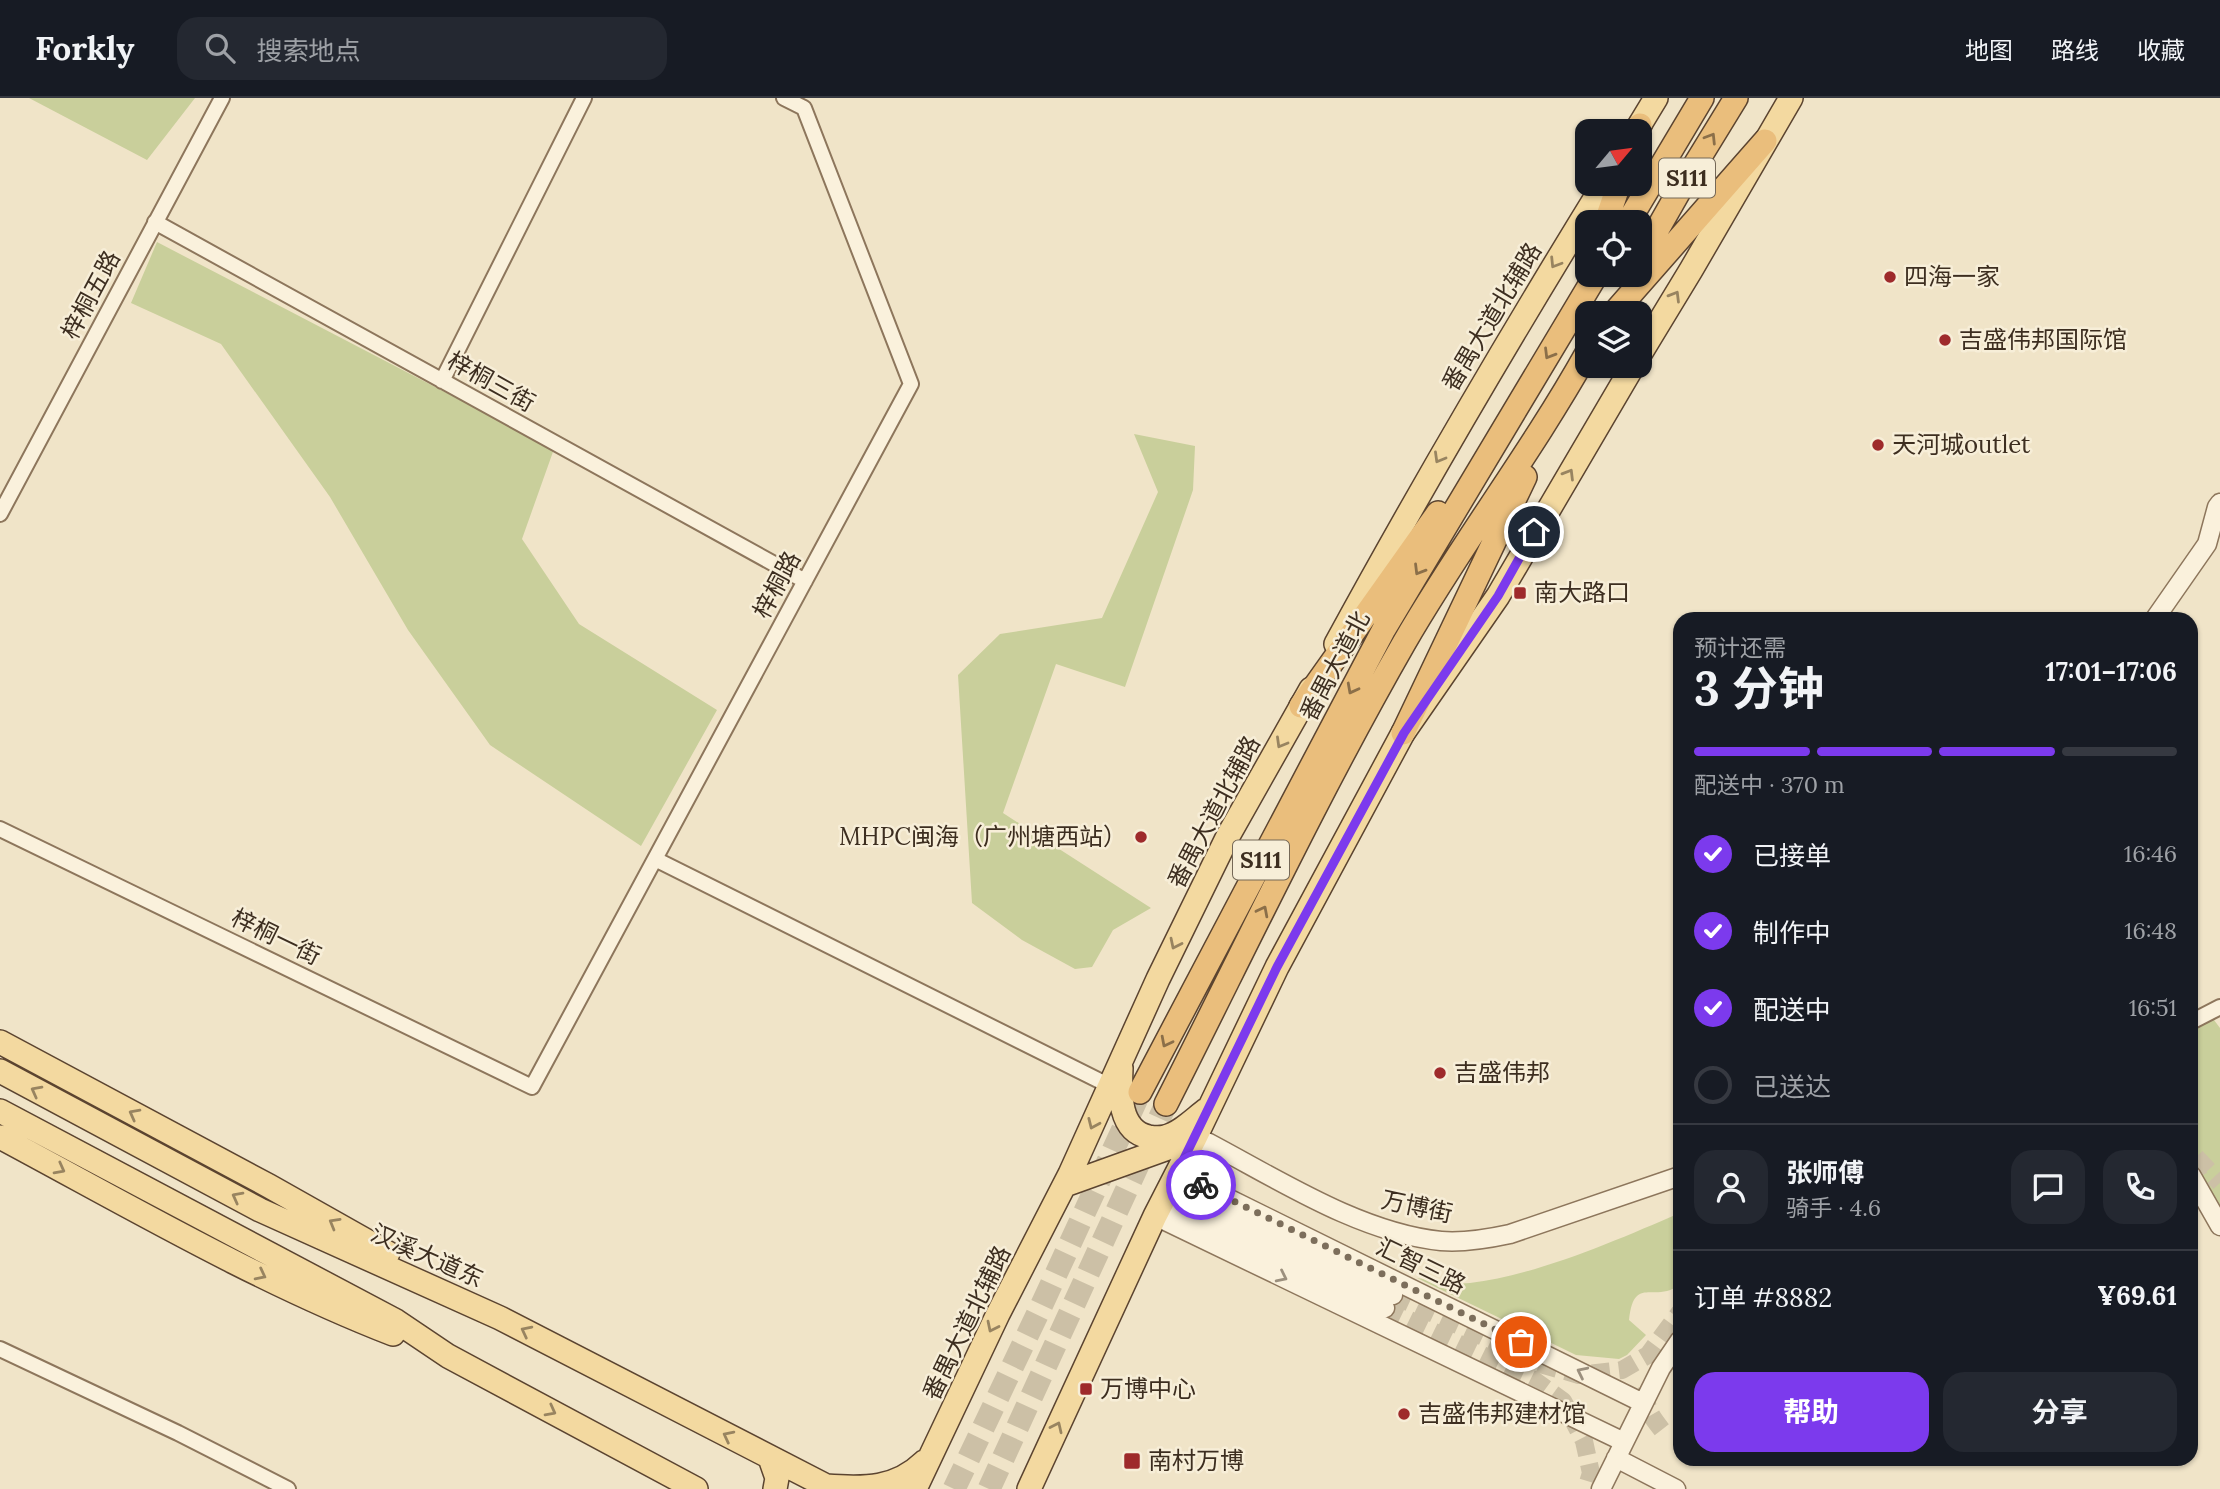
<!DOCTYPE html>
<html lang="zh">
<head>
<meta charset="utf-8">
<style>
	:root { --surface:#171b24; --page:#242831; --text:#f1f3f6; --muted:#9ea1a6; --line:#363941; --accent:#7c3aed }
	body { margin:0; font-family:Lora,"Noto Sans SC",serif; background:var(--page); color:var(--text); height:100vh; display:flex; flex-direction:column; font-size:26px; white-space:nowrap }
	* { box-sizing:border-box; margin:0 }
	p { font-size:23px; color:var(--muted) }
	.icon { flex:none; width:38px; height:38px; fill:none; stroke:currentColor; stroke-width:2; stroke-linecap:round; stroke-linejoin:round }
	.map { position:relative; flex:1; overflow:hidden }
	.details { position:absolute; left:1673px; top:514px; width:525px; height:854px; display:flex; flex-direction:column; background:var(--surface); border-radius:21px; box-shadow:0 2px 5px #0004 }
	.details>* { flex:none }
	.needle { width:46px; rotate:61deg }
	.buttons { position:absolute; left:1575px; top:21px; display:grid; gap:14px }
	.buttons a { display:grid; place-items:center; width:77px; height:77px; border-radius:14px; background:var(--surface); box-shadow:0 2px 5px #0004; font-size:35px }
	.pin { position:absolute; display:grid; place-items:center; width:60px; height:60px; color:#fff; margin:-30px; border:4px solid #fff; border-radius:50%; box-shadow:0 2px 7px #0007 }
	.courier { position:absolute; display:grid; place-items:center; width:70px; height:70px; margin:-35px; border:5px solid #7c3aed; border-radius:50%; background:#fff; color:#222; box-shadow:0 2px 9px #0007 }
	.summary em { font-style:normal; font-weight:700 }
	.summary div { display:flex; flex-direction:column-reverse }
	.summary { display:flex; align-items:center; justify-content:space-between; height:119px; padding:0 21px }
	h1 { font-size:46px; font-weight:700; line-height:52px }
	.bar { display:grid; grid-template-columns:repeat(4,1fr); gap:10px 7px; align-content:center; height:84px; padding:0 21px }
	.bar i { height:9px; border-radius:5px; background:var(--line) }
	.bar .selected { background:var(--accent) }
	.bar p { grid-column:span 4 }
	.line { display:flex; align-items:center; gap:18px; padding:0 21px; border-top:2px solid var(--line) }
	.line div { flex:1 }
	.round { display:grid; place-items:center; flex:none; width:74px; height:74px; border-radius:21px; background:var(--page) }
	ol { padding:0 21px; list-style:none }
	li { display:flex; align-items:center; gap:21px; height:77px }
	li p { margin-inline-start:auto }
	li .icon { padding:7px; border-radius:50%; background:var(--accent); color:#fff; stroke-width:4 }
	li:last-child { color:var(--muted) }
	li i { width:38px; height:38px; border:4px solid var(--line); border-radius:50% }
	.primary-button { display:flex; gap:14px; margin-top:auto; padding:14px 21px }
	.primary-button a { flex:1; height:80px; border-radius:21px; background:var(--accent); color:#fff; font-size:28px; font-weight:700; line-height:80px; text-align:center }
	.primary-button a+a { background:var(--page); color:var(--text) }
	header { display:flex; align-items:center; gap:42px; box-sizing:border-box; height:98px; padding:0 35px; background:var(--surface); border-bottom:2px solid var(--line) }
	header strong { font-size:33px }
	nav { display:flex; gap:38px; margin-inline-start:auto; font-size:24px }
	.search { width:490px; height:63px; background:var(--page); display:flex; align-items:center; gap:18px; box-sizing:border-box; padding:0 24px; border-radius:21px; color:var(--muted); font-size:26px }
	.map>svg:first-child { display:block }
	.green { fill:#c9cf9b }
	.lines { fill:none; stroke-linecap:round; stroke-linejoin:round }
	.tertiary-tunnel { stroke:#ccc0a6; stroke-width:18; stroke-dasharray:18 9; stroke-linecap:butt }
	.trunk-tunnel { stroke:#ccc0a6; stroke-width:23; stroke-dasharray:23 11; stroke-linecap:butt }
	.minor-casing { stroke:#8d765c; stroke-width:18 }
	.tertiary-casing { stroke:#8d765c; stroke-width:21 }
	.primary-casing { stroke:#5b4430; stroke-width:26 }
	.trunk-casing { stroke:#5b4430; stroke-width:26 }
	.minor { stroke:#faf1dc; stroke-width:14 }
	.tertiary { stroke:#faf1dc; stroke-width:18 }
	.primary { stroke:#f3d9a0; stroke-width:23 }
	.trunk { stroke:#eabe7c; stroke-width:23 }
	.oneway { stroke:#8b6f49 }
	.oneway2 { stroke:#988460 }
	.oneway3 { stroke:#9c907e }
	.done { stroke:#7c6e5b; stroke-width:7; stroke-dasharray:0 12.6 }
	.route { stroke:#7c3aed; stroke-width:9 }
	.poi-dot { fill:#9e2a2b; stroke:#f7eed8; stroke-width:2.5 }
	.labels { text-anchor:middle; stroke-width:5; stroke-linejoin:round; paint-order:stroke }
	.shield { fill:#f7eed8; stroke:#756857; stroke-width:2 }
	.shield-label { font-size:23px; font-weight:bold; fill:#3d2e20 }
	.poi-label { font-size:24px; fill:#3d2e20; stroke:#f7eed8; text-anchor:start }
	.street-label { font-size:24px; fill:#3d2e20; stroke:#f7eed8 }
</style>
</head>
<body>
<header>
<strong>Forkly</strong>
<div class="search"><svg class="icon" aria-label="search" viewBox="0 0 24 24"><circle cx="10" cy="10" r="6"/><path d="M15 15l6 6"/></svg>搜索地点</div>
<nav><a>地图</a><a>路线</a><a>收藏</a></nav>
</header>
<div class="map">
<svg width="2220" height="1391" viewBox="0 0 2220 1391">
	<rect width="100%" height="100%" fill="#f0e4c8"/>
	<path class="green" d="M29,0H195L147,62Z
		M157,144L554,351L522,441L579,526L717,612L641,748L490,647L408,532L330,399L221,246L131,205Z
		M1134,336L1195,348L1193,392L1125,589L1056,566L1003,715L1151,810L1113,832L1092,869L1075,871L1022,842L972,805L958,577L1000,536L1102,520L1158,394Z
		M2211,918L2220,930V1111L2191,1056V929Z
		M1680,1115V1186C1655,1207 1634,1175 1629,1222L1646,1237L1627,1257L1619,1261L1576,1257L1417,1180C1434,1182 1454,1187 1470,1185C1538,1177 1617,1142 1680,1115Z"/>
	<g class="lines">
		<path class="tertiary-tunnel" d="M2196,1059L2220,1085
			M2191,1063L2205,1090
			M1393,1197L1544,1267L1579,1277L1622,1272L1648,1257L1680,1214
			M1385,1210L1534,1282L1563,1303L1584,1343L1591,1375L1586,1391
			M1647,1291C1644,1309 1651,1318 1662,1332"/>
		<path class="trunk-tunnel" d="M954,1391L1038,1215L1140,994
			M989,1391L1166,1006"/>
		<g class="minor-casing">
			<path id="minor" d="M155,124L805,483
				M442,283L584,0
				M0,416L222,0
				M0,731L532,989L911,286L804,10L784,0
				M655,761L1110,988
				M2191,924L2220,909
				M0,1251L178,1335L288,1391"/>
		</g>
		<g class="tertiary-casing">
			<path id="tertiary" d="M2154,522L2207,446L2217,409L2220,405
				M1195,1040L1209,1045C1279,1082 1361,1135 1441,1143C1464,1145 1487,1141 1510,1136L1680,1078
				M1177,1075L1643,1305
				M2191,1077L2220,1128
				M1169,1090L1393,1197
				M1161,1106L1385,1210
				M1155,1118L1624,1344
				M1616,1360L1676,1391
				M1601,1391L1661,1270L1680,1242"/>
		</g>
		<g class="primary-casing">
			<path id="primary" d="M1636,33L1656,0
				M1640,256L1691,172L1791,0
				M1336,546C1421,390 1511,237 1604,86
				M0,944L269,1088L388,1155
				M1121,970C1120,994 1118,1033 1149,1039C1155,1040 1160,1040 1165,1039C1181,1035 1194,1021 1206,1012
				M0,973L260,1112L500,1220L832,1391
				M0,1013L396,1223L448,1258L696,1391
				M0,1039C129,1108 257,1183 393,1236
				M1065,1087L1182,1045
				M770,1360L777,1380L775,1391
				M826,1388C865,1391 896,1391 924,1364
				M915,1391L998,1216L1070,1076L1158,881L1228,738L1311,591
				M1029,1391L1155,1118L1195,1040L1277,869L1403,635L1498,498L1633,268"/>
		</g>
		<g class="trunk-casing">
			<path id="trunk" d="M1638,33L1640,27
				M1606,124L1619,86
				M1628,124L1702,0
				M1640,162L1682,88L1736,0
				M1614,215L1765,43
				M1301,608L1438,415
				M1403,635L1525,379
				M1140,994L1384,531L1596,177
				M1166,1006C1244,852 1318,695 1404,545C1461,446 1531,355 1587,255"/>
		</g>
		<use href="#minor" class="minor"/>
		<use href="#tertiary" class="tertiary"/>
		<use href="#primary" class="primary"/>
		<use href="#trunk" class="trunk"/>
	</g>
	<defs><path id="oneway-chevron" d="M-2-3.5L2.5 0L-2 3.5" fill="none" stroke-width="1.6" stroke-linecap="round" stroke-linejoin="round" transform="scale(1.75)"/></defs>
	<g class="oneway">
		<use href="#oneway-chevron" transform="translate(1711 40) rotate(-58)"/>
		<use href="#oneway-chevron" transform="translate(1549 256) rotate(121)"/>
		<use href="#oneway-chevron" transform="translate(1419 472) rotate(121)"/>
		<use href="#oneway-chevron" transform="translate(1352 591) rotate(118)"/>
		<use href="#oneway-chevron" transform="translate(1263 813) rotate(-63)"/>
		<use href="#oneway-chevron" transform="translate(1166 944) rotate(117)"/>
	</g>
	<g class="oneway2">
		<use href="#oneway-chevron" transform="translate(1555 165) rotate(122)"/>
		<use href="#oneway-chevron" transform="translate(1675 198) rotate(-59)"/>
		<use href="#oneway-chevron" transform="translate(1439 360) rotate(120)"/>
		<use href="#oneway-chevron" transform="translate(1569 376) rotate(-59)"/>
		<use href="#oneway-chevron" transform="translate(1281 645) rotate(120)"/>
		<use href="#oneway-chevron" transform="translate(1175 846) rotate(116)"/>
		<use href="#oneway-chevron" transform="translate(36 993) rotate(-152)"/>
		<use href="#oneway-chevron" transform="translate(134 1016) rotate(-152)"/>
		<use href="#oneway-chevron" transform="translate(1093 1026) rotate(114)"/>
		<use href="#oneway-chevron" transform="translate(60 1071) rotate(28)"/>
		<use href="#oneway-chevron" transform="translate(237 1099) rotate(-152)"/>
		<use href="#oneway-chevron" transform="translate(334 1125) rotate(-150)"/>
		<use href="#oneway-chevron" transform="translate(261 1177) rotate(27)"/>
		<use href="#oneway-chevron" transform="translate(992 1229) rotate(116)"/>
		<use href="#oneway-chevron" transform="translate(526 1233) rotate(-153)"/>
		<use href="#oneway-chevron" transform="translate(551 1313) rotate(28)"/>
		<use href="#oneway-chevron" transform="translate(1057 1329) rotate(-65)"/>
		<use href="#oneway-chevron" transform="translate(728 1338) rotate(-153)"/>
	</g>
	<g class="oneway3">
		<use href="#oneway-chevron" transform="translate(1282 1179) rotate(26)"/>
		<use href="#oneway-chevron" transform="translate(1582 1274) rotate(-154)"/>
	</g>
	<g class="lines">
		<path class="done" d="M1201,1087L1521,1244"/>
		<path class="route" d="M1201,1087L1177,1075L1277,869L1404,635L1498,498L1534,434"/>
	</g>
	<g class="poi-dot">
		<circle cx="1890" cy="179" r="7"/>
		<circle cx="1945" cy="242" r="7"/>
		<circle cx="1878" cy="347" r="7"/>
		<rect x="1513" y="488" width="14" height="14" rx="3.5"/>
		<circle cx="1141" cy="739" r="7"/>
		<circle cx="1440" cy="975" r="7"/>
		<rect x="1079" y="1284" width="14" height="14" rx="3.5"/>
		<circle cx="1404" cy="1316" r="7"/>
		<rect x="1123" y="1354" width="18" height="18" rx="3.5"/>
	</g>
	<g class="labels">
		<g class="shield">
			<rect x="1659" y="60.5" width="56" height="39" rx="5"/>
			<rect x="1233" y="742.5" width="56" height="39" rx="5"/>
		</g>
		<g class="shield-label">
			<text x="1687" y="88">S111</text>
			<text x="1261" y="770">S111</text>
		</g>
		<g class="poi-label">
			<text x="1904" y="187">四海一家</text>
			<text x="1959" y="250">吉盛伟邦国际馆</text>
			<text x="1892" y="355">天河城outlet</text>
			<text x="1534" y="503">南大路口</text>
			<text x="1127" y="747" text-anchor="end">MHPC闽海（广州塘西站）</text>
			<text x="1454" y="983">吉盛伟邦</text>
			<text x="1100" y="1299">万博中心</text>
			<text x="1418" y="1324">吉盛伟邦建材馆</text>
			<text x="1148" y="1371">南村万博</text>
		</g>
		<g class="street-label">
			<text transform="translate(91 197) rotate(-62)" y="8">梓桐五路</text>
			<text transform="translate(1492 219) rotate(-59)" y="8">番禺大道北辅路</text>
			<text transform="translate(491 284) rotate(29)" y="8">梓桐三街</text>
			<text transform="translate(777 487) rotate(-62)" y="8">梓桐路</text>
			<text transform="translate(1335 568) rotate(-62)" y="8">番禺大道北</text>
			<text transform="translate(1214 714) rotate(-62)" y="8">番禺大道北辅路</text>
			<text transform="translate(276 839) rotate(26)" y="8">梓桐一街</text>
			<text transform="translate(1417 1109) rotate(12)" y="8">万博街</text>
			<text transform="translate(427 1158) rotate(24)" y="8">汉溪大道东</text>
			<text transform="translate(1421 1168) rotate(26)" y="8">汇智三路</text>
			<text transform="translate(967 1225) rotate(-64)" y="8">番禺大道北辅路</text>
		</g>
	</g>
</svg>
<div class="buttons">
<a><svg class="needle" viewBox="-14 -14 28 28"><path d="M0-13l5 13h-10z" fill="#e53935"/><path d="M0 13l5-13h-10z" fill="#9ea1a6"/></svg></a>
<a><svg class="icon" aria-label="locate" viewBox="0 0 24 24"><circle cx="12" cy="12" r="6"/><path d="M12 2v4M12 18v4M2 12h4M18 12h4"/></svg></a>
<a><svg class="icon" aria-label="layers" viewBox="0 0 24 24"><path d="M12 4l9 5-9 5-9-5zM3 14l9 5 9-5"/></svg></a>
</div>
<div class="pin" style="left:1521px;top:1244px;background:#ea580c"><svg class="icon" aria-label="bag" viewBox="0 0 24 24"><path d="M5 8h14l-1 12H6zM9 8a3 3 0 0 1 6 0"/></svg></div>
<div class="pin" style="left:1534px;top:434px;background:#1f2937"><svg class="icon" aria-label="home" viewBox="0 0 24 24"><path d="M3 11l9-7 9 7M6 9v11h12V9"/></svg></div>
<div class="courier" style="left:1201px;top:1087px"><svg class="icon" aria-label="bike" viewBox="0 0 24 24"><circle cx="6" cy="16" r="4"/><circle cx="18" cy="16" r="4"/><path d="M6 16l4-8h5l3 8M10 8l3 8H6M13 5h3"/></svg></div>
<section class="details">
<div class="summary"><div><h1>3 分钟</h1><p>预计还需</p></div><em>17:01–17:06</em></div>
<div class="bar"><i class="selected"></i><i class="selected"></i><i class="selected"></i><i></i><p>配送中 · 370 m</p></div>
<ol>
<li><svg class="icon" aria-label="check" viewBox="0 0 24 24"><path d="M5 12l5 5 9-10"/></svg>已接单<p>16:46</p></li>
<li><svg class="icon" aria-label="check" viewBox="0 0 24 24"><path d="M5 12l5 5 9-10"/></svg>制作中<p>16:48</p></li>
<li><svg class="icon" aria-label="check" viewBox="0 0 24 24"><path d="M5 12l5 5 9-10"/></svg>配送中<p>16:51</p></li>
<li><i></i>已送达</li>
</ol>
<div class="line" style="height:126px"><a class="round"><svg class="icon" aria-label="person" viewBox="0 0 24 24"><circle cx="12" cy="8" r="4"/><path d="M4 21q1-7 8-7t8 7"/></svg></a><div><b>张师傅</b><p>骑手 · 4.6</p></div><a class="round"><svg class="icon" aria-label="chat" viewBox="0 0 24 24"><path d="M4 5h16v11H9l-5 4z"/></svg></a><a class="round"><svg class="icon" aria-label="phone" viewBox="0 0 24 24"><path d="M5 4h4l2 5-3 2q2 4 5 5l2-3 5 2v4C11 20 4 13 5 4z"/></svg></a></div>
<div class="line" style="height:91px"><div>订单 #8882</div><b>¥69.61</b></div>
<div class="primary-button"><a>帮助</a><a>分享</a></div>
</section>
</div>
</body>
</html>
